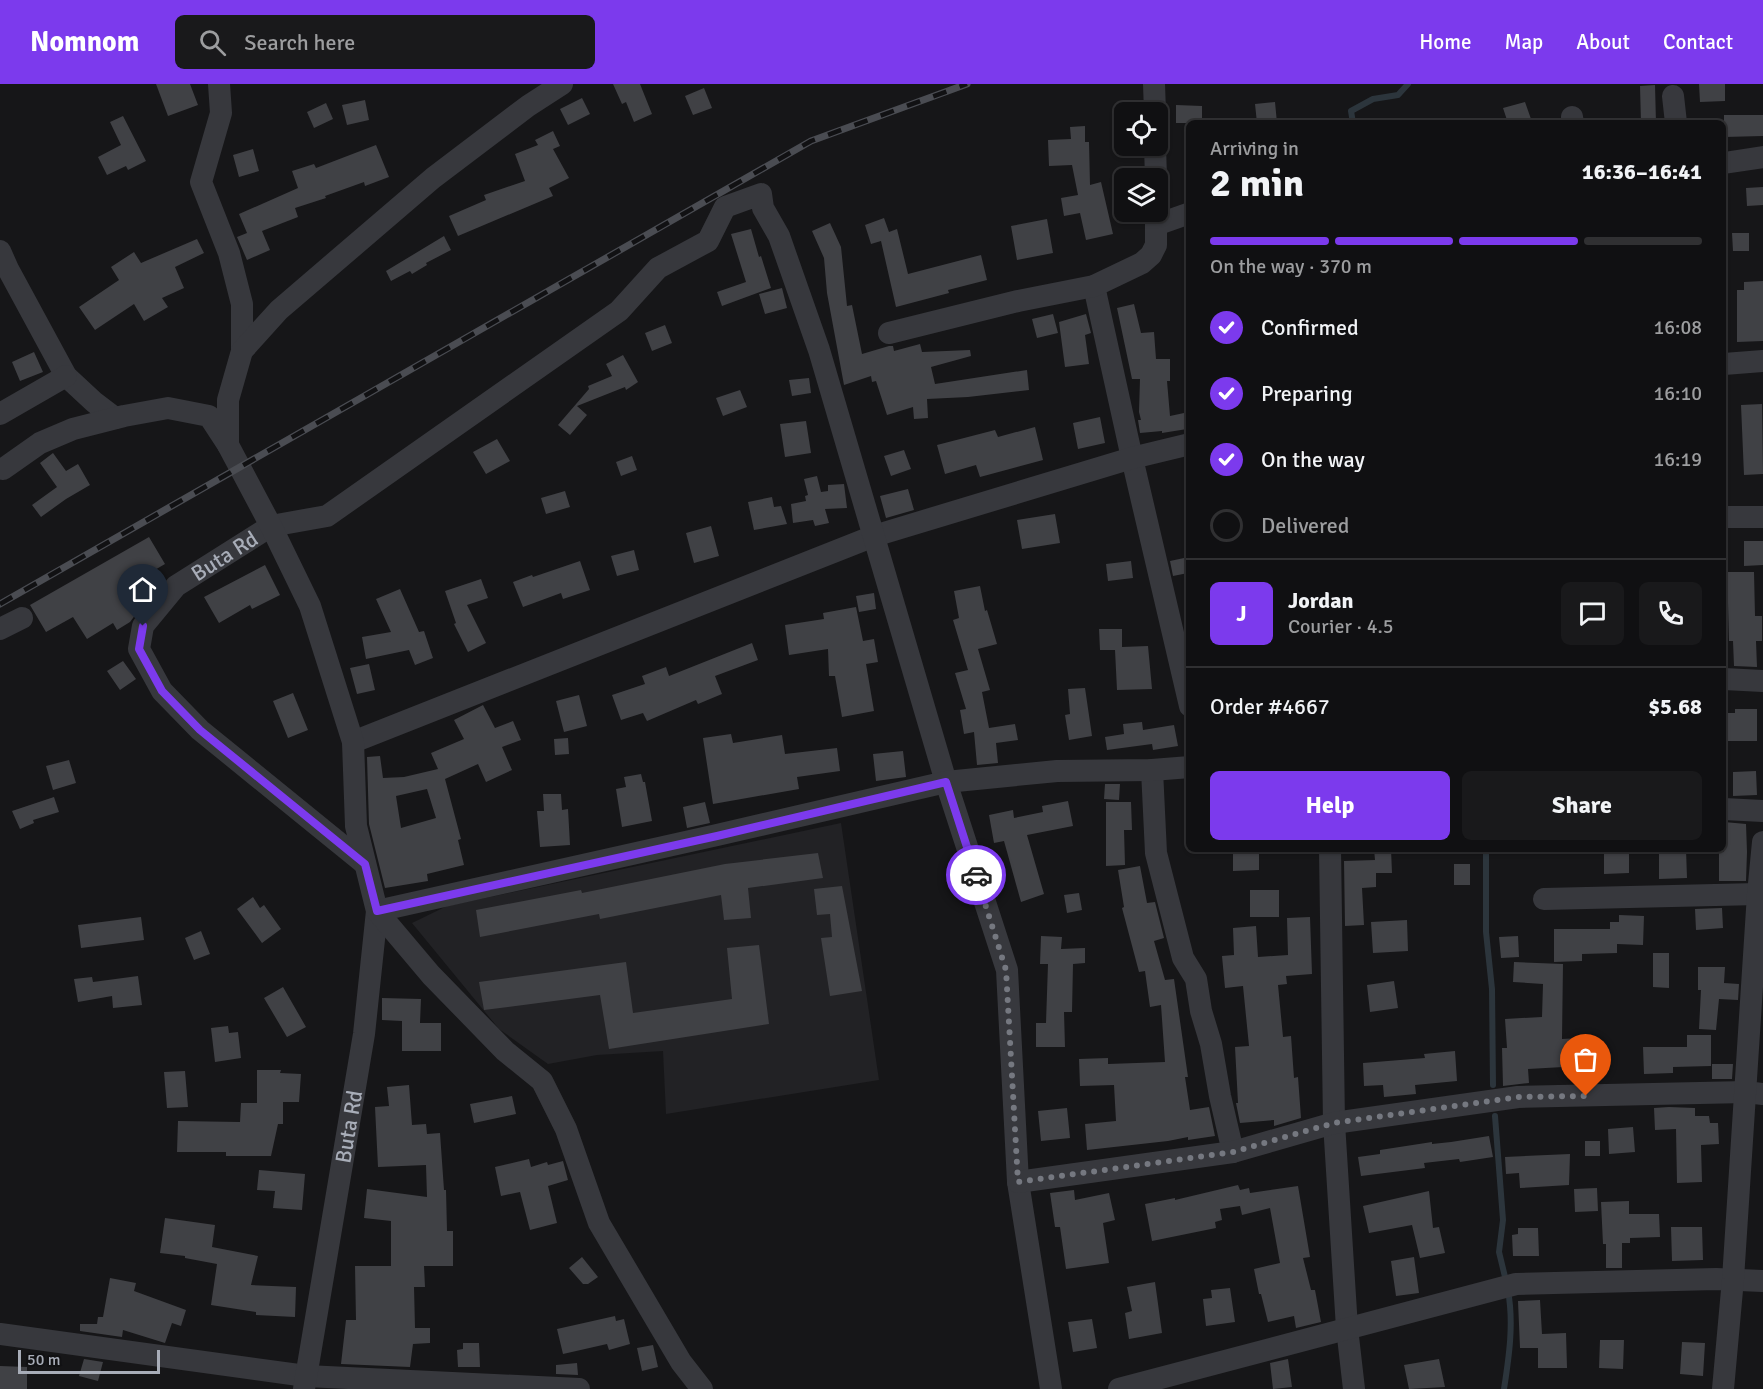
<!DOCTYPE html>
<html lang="en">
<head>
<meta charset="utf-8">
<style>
	:root { --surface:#101012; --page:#19191b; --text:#f1f3f6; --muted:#9c9d9f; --line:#303032; --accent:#7c3aed }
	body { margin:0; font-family:Signika,sans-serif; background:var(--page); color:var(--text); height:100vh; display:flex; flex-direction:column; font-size:22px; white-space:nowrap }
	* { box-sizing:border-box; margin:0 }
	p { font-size:20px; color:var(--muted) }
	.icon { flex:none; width:33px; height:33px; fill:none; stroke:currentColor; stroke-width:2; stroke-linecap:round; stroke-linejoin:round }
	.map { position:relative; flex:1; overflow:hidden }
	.side { position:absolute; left:1186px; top:36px; width:540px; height:732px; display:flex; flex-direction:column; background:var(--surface); border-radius:9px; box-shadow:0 2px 4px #0004,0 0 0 2px var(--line) }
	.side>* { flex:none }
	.buttons { position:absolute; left:1114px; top:18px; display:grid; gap:12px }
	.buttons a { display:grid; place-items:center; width:54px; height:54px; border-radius:9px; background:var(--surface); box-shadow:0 2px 4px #0004,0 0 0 2px var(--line); font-size:30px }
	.scale { position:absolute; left:18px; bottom:15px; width:142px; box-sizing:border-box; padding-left:6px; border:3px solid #a8adb8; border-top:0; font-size:16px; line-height:21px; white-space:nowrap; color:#a8adb8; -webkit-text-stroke:4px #111113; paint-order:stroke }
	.pin { position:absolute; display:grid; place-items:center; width:51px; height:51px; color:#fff; margin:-62px -26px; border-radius:50% 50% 50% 0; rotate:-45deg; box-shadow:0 0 6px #0007 }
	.pin .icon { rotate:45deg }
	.courier { position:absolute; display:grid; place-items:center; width:60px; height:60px; margin:-30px; border:4px solid #7c3aed; border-radius:50%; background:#fff; color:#222; box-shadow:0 2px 8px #0007 }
	.headline em { font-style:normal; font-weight:700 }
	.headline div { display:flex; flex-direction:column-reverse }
	.headline { display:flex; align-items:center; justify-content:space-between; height:102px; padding:0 24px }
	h1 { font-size:39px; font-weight:700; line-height:45px }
	.bar { display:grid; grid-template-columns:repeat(4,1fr); gap:9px 6px; align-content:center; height:72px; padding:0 24px }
	.bar i { height:8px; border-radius:4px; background:var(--line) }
	.bar .on { background:var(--accent) }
	.bar p { grid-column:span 4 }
	.line { display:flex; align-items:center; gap:15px; padding:0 24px; border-top:2px solid var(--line) }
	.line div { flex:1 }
	.round { display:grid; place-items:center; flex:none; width:63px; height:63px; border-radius:9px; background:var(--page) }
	ol { padding:0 24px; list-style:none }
	li { display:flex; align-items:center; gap:18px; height:66px }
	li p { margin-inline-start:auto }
	li .icon { padding:6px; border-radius:50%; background:var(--accent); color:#fff; stroke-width:4 }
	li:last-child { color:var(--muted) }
	li i { width:33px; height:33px; border:3px solid var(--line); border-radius:50% }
	.primary-button { display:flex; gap:12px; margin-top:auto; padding:12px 24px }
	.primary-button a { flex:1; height:69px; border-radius:9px; background:var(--accent); color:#fff; font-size:24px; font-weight:700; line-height:69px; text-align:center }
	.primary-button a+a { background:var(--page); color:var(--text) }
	header { display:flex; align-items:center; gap:36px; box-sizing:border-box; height:84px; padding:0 30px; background:var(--accent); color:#fff }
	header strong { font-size:28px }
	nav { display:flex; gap:33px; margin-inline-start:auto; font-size:21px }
	.search { width:420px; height:54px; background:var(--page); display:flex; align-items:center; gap:15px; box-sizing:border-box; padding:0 21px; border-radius:9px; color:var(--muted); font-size:22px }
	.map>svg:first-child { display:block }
	.built { fill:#222225 }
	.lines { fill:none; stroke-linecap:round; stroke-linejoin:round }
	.stream { stroke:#2c353c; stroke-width:6 }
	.building { fill:#404145; fill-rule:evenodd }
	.minor { stroke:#37383d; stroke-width:22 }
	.rail-casing { stroke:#4a4c52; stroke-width:7 }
	.rail { stroke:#111113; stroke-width:4.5; stroke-dasharray:14; stroke-linecap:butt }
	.done { stroke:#757880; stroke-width:6; stroke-dasharray:0 10.8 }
	.route { stroke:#7c3aed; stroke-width:8 }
	.labels { text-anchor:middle; stroke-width:4.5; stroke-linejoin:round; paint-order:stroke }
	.street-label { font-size:22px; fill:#a8adb8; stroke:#111113 }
</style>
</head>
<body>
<header>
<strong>Nomnom</strong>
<div class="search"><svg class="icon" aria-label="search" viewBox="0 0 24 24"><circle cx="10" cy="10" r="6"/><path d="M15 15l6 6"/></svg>Search here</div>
<nav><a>Home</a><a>Map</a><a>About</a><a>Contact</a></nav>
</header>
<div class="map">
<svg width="1763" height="1305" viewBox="0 0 1763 1305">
	<rect width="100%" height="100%" fill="#161618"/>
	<path class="built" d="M841,739L879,996L666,1030L663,967L597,971L548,980L499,945L412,839L447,822Z"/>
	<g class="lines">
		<path class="stream" d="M1353,39L1351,27L1373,15L1398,11L1408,0
			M1486,765V848L1492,905L1493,1001
			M1495,1032L1503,1136L1499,1168L1506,1197
			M1504,1305C1509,1273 1514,1239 1508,1207"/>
	</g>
	<path class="building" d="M156,0H190L198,21L168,32Z
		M613,0H640L652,30L634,38L626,18L622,20Z
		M1699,0H1725V17L1700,18Z
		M1655,1L1656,39H1641L1640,2Z
		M704,4L712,24L693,31L685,12Z
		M582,14L590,30L568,41L560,25Z
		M365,16L369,36L347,41L342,21Z
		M1275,18L1277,39H1257L1255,20Z
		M1525,18L1531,35L1518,39H1508L1503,24Z
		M326,19L333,35L314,44L307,28Z
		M1176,21L1202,22V39H1176Z
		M1724,31H1763V52L1724,53Z
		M123,32L146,77L128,86L126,82L107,91L98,73L121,61L110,38Z
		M1085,42V58H1089L1090,101L1101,98L1113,150L1086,156L1080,129L1064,132L1061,114L1078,111L1072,81L1049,82L1048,56L1071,55L1070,43Z
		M553,47L560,62L553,65L569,94L549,104L553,112L458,152L449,132L486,116L484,111L525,97L515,70L538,61L535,56Z
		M376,61L389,93L365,102L364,98L325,112L326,114L295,124L298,133L262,147L270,166L247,176L237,153L247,149L239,130L298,104L292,87L314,80L316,84Z
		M253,65L259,87L239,93L233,71Z
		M1763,103V121L1747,122L1746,104Z
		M884,134L889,148L897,145L908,190L981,171L987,196L948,206L949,209L896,223L881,157L871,160L865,141Z
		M1047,135L1053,169L1017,176L1011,142Z
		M830,139L841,163L847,222L852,221L862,270L889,262H893L894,267L920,260L922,268L970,266L971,272L931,283L935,300L1027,286L1029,306L968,313L927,315L928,334L914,335L913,323L887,331L876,297L872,298L871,292L844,301L827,209L824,174L812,147Z
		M751,145L759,173L761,172L771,204L722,222L717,208L746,198L731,150Z
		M1732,149H1749V167H1733Z
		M444,152L451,166L426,179L427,181L412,190L410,187L391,197L386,187Z
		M197,155L204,169L175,183L184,204L162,214L168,223L144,237L134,220L95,246L79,223L119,196L111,183L134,168L141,179Z
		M1763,197V257L1737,258V206H1744V198Z
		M782,204L787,224L765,230L759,210Z
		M1134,220L1141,249L1154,248L1156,275H1170V297H1167L1170,332L1184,329L1187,345L1162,349V347L1140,349L1138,336H1141L1139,328L1140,295H1132L1117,224Z
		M1053,230L1058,249L1037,254L1032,235Z
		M1086,230L1091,249L1085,251L1089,280L1065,283L1059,238Z
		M665,241L672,259L652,267L645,249Z
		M34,268L43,288L20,297L12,278Z
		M623,271L638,298L626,306L625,303L577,322L587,331L570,351L558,341L589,305L588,302L612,292L606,280Z
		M809,294L811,309L792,312L789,296Z
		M740,306L747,323L723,332L716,314Z
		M1762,320L1763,390L1744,391L1741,321Z
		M1100,333L1105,359L1078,365L1073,339Z
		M806,337L811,369L785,373L780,340Z
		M1035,343L1043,376L980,393L976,381L945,390L937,361L995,346L998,353Z
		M497,355L510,377L486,390L473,368Z
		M904,366L911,385L891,392L884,372Z
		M53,369L66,387L78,380L90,401L66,415L41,433L32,421L57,403L40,379Z
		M632,372L637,386L621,392L616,378Z
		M817,392L821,408L828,407V401L844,400L847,424L825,425L829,439L815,442L813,436L793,439L791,420L806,417L805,412L808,411L804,395Z
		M908,405L914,426L886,434L880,412Z
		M565,407L570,423L546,430L541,414Z
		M772,413L774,423L781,422L787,440L754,446L748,418Z
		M1055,430L1060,459L1022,465L1017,436Z
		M711,442L719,472L694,479L686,449Z
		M149,453L165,480L129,501L142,522L130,538L117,546L113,539L87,555L73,533L46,548L30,521Z
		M1744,457H1763V481L1744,482Z
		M634,466L639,486L617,492L611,472Z
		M1184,474L1188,489L1173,492L1170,477Z
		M580,477L590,506L563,515L561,509L523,523L513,498L532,491L533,493Z
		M1131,477L1133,494L1108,497L1106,480Z
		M265,481L280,511L252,525L250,521L219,539L204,513Z
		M1724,488H1754L1755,532H1762V557H1756L1757,583L1734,582L1733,557H1729L1728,519H1724Z
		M481,495L488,514L467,521L486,559L468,568L454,540L456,539L445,507Z
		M980,502L985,527L987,526L997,560L978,565L990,606L982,608L989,644L1015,640L1018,656L996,659L998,679L977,681L974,648L964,650L960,626L966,625L955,589L968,586L953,536L959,534L954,507Z
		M400,505L419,548L424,547L433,574L415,581L409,566L366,575L362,553L391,548L376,515Z
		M874,509L876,525L859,528L856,512Z
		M856,523L863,557L874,555L878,578L866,580L874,627L842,633L835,592H829L828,565L789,571L785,541L824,535L823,529Z
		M1099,545H1122V563L1148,562L1152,605L1117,606L1115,566H1100Z
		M752,559L758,576L715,592L722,610L698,620L696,616L647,637L643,629L621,636L612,611L645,600L642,592L666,583L669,592Z
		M123,577L136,595L120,606L107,587Z
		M369,580L375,606L357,610L350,584Z
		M1085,604L1092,652L1069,656L1065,631L1070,630L1068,605Z
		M293,609L308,646L288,654L273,617Z
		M579,611L587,642L564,648L556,617Z
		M483,621L495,644L513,637L521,656L502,663L512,686L486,698L478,680L445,695L461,755L458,756L464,781L427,790L428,797L385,804L369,740L367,673L380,672L383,694L404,693L438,685L431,669L464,655L454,636ZM427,705L436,734L401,744L396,712Z
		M1735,625H1757V657H1724V629H1735Z
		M1142,638L1143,646L1174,641L1178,662L1153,666L1152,660L1107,666L1105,653L1124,650L1123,640Z
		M731,650L733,659L782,651L785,670L837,664L840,687L797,693L799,705L713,720L703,654Z
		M568,654L569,670L555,671L554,655Z
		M903,667L906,693L876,697L873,670Z
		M69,676L76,699L53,706L46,682Z
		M1756,687L1757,711L1733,712V688Z
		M641,690L643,698H645L652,737L622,743L616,705L626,703L624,693Z
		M1105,700H1120L1119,716L1104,715Z
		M543,710H561L562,726L568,725L570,761L540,763L537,727H544Z
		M54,713L59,728L33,736L34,739L20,745L12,727Z
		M1068,717L1073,742L1027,751L1044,810L1021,818L1004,757L994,759L989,731L1013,726L1014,734L1043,728L1042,722Z
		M705,718L710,739L687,744L683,723Z
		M1106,718H1131L1132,746H1124L1125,781L1106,782Z
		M1724,738L1746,740L1747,768L1746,797H1719V768H1724Z
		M1233,765H1259V786L1233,787Z
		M1374,765H1391L1392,789H1376V803L1362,804L1364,841L1345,842L1344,777L1375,776Z
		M1604,765H1629V789L1604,790Z
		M1686,765L1687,794L1659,795V766Z
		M818,769L823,794L748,804L751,834L724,836L721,811L600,835L599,830L480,853L476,826L581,806L582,809L725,780Z
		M1454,780H1470V801H1454Z
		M1140,782L1147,819L1155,818L1164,854L1154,857L1165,896L1174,895L1188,993H1185L1190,1026L1209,1023L1215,1052L1188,1056V1053L1168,1057L1087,1066L1085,1040L1116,1037L1114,1001L1080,1002L1079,975L1108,974V980L1165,978L1161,921L1150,923L1145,887L1139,888L1122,824L1124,823L1118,786Z
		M842,802L862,907L830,912L821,854L832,853L830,830L817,831L814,805Z
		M1250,806H1279V833H1250Z
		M1079,809L1082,826L1067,829L1064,811Z
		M253,813L260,824L264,821L281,845L262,859L237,825Z
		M1722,824L1723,844L1696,846L1695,825Z
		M1619,831L1644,832L1643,861L1617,860V869L1582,870V877L1554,878V845H1610V838H1619Z
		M141,833L144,856L81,864L78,841Z
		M1310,833L1312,890L1286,892L1287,900L1278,901L1283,953L1291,952L1294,994L1298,993L1301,1034L1274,1042V1036L1240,1039L1236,1019H1238L1235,963L1249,962L1243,902L1225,904L1222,872L1234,871L1233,844L1256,842L1258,873L1288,871L1287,834Z
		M1407,836L1408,867L1373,869L1371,838Z
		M201,847L210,870L194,876L185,854Z
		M1041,852L1062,853L1061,865L1085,864V879L1073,880L1072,928H1064L1065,963H1036V939H1046L1048,880H1040Z
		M1518,852L1519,873L1501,874L1499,853Z
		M759,861L769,940L609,965L600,911L484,926L479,898L626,878L633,929L732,915L727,864Z
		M1653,869H1669V904L1653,903Z
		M1514,878L1563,880L1562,955L1580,954L1581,982L1528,985L1529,999L1503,1002L1502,964H1507L1505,935L1542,933L1543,900L1513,898Z
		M1698,883H1725L1724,899L1739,900L1738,916L1719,915L1716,946L1699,945L1701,906H1698Z
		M138,892L142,921L113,924L112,912L78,918L74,895L92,893L93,898Z
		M1394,897L1398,924L1370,928L1367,901Z
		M283,903L306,943L287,953L264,914Z
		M382,914L421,915L420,939H441V967H402V937L382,936Z
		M228,942L229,949L238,948L241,974L215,978L211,944Z
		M1687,951H1711V982L1673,983V989L1644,990L1643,963H1687Z
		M1455,967L1457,997L1415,1001L1416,1010L1384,1013L1383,1001L1364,1002L1363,979L1425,974L1424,970Z
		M1712,980H1733L1732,995H1712Z
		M257,986H281L280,989L301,990L299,1018H283V1040H278L271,1072H226V1068H177L178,1037L240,1038L241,1019H257Z
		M185,987L188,1023L167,1024L164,988Z
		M409,1001L412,1041L426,1040L427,1050L440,1049L444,1106H446L447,1147H453V1182H424L425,1203H414L415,1244H430V1259L413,1260L410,1283L341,1280L346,1236H356L355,1182H391V1137L364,1134L367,1105L427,1113L426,1081L378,1083L375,1023L389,1022L387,1003Z
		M512,1012L516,1030L474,1039L470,1020Z
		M1669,1023L1695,1024V1032H1709L1710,1039H1718L1719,1060L1701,1061L1702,1098L1677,1099L1676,1045L1655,1046L1654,1024Z
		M1067,1024L1070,1054L1041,1057L1038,1027Z
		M1633,1043L1635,1068L1609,1070L1608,1045Z
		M1489,1052L1493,1073L1460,1078L1459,1075L1424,1079L1425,1084L1361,1092L1358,1073L1380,1070V1066L1432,1058V1060L1451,1058Z
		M1585,1057H1600V1072H1585Z
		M1570,1070L1569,1101L1520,1104L1519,1089L1506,1090L1505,1073Z
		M529,1075L531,1083L547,1078L548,1081L563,1077L568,1096L548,1102L557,1139L530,1146L520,1108L501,1112L495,1083Z
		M259,1086L305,1090L302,1126L273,1124L275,1107L257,1106Z
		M1238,1101L1240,1106L1249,1104L1250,1109L1298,1102L1310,1173L1303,1174L1311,1206H1315L1321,1238L1296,1244L1294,1232L1268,1238L1261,1210H1259L1254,1185L1280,1179L1270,1124L1242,1131L1240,1122L1220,1125L1222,1136L1215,1138L1216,1144L1152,1157L1145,1120L1175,1114V1116Z
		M1597,1104L1598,1127L1575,1128L1574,1105Z
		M1074,1106L1075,1116L1109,1109L1115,1136L1103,1139L1109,1179L1066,1185L1060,1143H1055L1050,1109Z
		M1429,1107L1433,1144L1439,1143L1445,1169L1420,1174L1412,1141L1369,1149L1363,1122Z
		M1629,1117V1130H1659L1660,1153L1630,1154V1159H1622V1184H1606V1160H1603L1601,1118Z
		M165,1134L215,1141L212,1163L258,1172L251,1201L296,1203L295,1233L256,1231V1228L211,1221L217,1180L185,1174V1172L160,1169Z
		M1671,1143H1702L1703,1176L1672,1177Z
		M1518,1144H1538L1539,1172H1513L1512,1151L1518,1150Z
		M582,1173L598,1193L588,1200H583L569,1184Z
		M1414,1173L1419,1209L1396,1212L1391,1177Z
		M110,1194L136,1199L134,1207L186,1226L181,1242L172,1239L165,1259L123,1246L122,1253L80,1247V1240H97L98,1233H103Z
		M1155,1198L1162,1249L1129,1255L1125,1229L1132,1227L1127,1203Z
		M1230,1204L1235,1238L1206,1242L1203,1215L1212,1214L1211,1206Z
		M1540,1216L1542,1250L1566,1249L1567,1284H1538V1264H1520L1518,1217Z
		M615,1232L616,1237L624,1235L630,1260L609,1266L607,1260L563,1270L557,1245Z
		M1092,1235L1097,1264L1073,1268L1068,1238Z
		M1600,1256H1624L1623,1285L1599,1284Z
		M1682,1258L1705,1259L1703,1292L1680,1290Z
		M463,1259H479L480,1283H458L457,1266L463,1265Z
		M653,1261L658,1283L642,1287L637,1264Z
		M84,1275L103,1278L98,1297L79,1292Z
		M1288,1275L1292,1303L1273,1305L1270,1279Z
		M1439,1275L1445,1303L1409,1305L1404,1281Z
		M577,1279L578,1291L556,1290V1281Z
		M0,1282L27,1283V1305H0Z"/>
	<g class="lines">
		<g class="minor">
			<path d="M219,0L221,29L201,98L229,169L242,220V267"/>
			<path d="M1154,0L1155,28"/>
			<path d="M1673,12L1676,39"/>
			<path d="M1572,33L1573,39"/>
			<path d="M1155,62L1156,94"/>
			<path d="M1724,79L1763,73"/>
			<path d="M1156,141L1190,129"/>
			<path d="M0,167L8,185L66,292L94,318L115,334"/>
			<path d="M1094,202L1132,374L1190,622"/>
			<path d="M889,249L1018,217L1094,202L1142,179L1151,171L1156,161V128"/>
			<path d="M1724,280L1763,277"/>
			<path d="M0,330L66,292"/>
			<path d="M3,385L40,359L73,345L124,332L168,324L209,332L228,361"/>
			<path d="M1724,433H1763"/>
			<path d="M0,545L22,534"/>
			<path d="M1724,595L1763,597"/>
			<path d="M353,658L874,452L1132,374L1190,360"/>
			<path d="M1152,686L1156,769L1183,874L1196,895L1201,927L1211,960L1220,1012L1233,1068"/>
			<path d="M1724,725L1763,727"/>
			<path d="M1330,765L1334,1039L1347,1244L1354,1305"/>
			<path id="s1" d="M365,780L200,646L162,607L139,565L143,542L176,502L271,442L327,432L619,227L658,184L708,157L725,123L761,110L763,124L779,152L819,266L946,698L1007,886L1018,1098L1051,1305"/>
			<path d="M1544,815L1758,810"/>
			<path d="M1018,1098L1233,1068L1334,1039L1518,1013L1746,1008L1763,1010"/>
			<path d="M0,1250L306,1292L579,1305"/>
			<path id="s2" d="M304,1305L364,950L377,827L356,742L353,658L310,522L271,442L228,361V316L242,267L279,226L433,94L528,22L562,0"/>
			<path d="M702,1305L681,1278L599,1139L566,1045L542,997L505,967L431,891L377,827L717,751L946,698L1057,687L1152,686L1190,683"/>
			<path d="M1119,1305L1516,1200L1716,1195L1763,1197"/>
			<path d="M1723,1305L1733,1195L1758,810L1763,758"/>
		</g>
		<g class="rail-casing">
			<path id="rail" d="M0,520L811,57L967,0"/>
		</g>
		<use href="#rail" class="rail"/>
	</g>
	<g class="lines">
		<path class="done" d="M976,791L1006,886L1018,1098L1233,1068L1334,1039L1518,1013L1586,1012"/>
		<path class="route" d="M143,542L139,565L162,607L200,646L365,780L377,827L717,752L946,698L976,791"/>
	</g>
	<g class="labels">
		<g class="street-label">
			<text dy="8" stroke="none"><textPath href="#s1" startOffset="447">Buta Rd</textPath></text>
			<text dy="8" stroke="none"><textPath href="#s2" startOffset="266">Buta Rd</textPath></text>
		</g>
	</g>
</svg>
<div class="buttons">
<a><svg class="icon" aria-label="locate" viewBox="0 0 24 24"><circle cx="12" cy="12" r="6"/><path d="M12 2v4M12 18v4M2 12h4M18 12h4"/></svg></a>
<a><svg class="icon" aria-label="layers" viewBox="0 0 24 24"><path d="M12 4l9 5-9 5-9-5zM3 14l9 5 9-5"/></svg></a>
</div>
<div class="scale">50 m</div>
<div class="pin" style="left:1586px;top:1012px;background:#ea580c"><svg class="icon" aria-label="bag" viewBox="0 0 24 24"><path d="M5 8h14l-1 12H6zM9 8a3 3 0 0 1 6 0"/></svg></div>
<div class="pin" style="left:143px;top:542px;background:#1f2937"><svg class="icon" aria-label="home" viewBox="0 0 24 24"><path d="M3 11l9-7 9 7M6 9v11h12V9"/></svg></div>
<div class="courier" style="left:976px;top:791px"><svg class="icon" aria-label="car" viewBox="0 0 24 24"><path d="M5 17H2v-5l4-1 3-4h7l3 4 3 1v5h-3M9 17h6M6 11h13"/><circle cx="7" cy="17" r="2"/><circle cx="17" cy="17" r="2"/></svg></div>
<section class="side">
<div class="headline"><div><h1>2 min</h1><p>Arriving in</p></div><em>16:36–16:41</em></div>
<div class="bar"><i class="on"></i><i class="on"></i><i class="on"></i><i></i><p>On the way · 370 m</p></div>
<ol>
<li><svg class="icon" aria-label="check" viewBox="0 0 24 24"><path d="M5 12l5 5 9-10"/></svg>Confirmed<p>16:08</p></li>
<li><svg class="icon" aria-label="check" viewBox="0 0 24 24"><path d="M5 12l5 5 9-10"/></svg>Preparing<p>16:10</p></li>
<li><svg class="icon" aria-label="check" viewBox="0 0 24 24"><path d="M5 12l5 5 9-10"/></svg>On the way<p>16:19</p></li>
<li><i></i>Delivered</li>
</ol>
<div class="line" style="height:108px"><b class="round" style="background:var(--accent);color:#fff">J</b><div><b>Jordan</b><p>Courier · 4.5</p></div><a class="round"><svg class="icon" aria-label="chat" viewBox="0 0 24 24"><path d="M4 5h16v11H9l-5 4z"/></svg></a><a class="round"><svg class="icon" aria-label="phone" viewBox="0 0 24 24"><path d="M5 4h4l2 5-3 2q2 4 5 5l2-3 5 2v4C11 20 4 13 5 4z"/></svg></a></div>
<div class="line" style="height:78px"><div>Order #4667</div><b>$5.68</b></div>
<div class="primary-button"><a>Help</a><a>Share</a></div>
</section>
</div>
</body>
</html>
